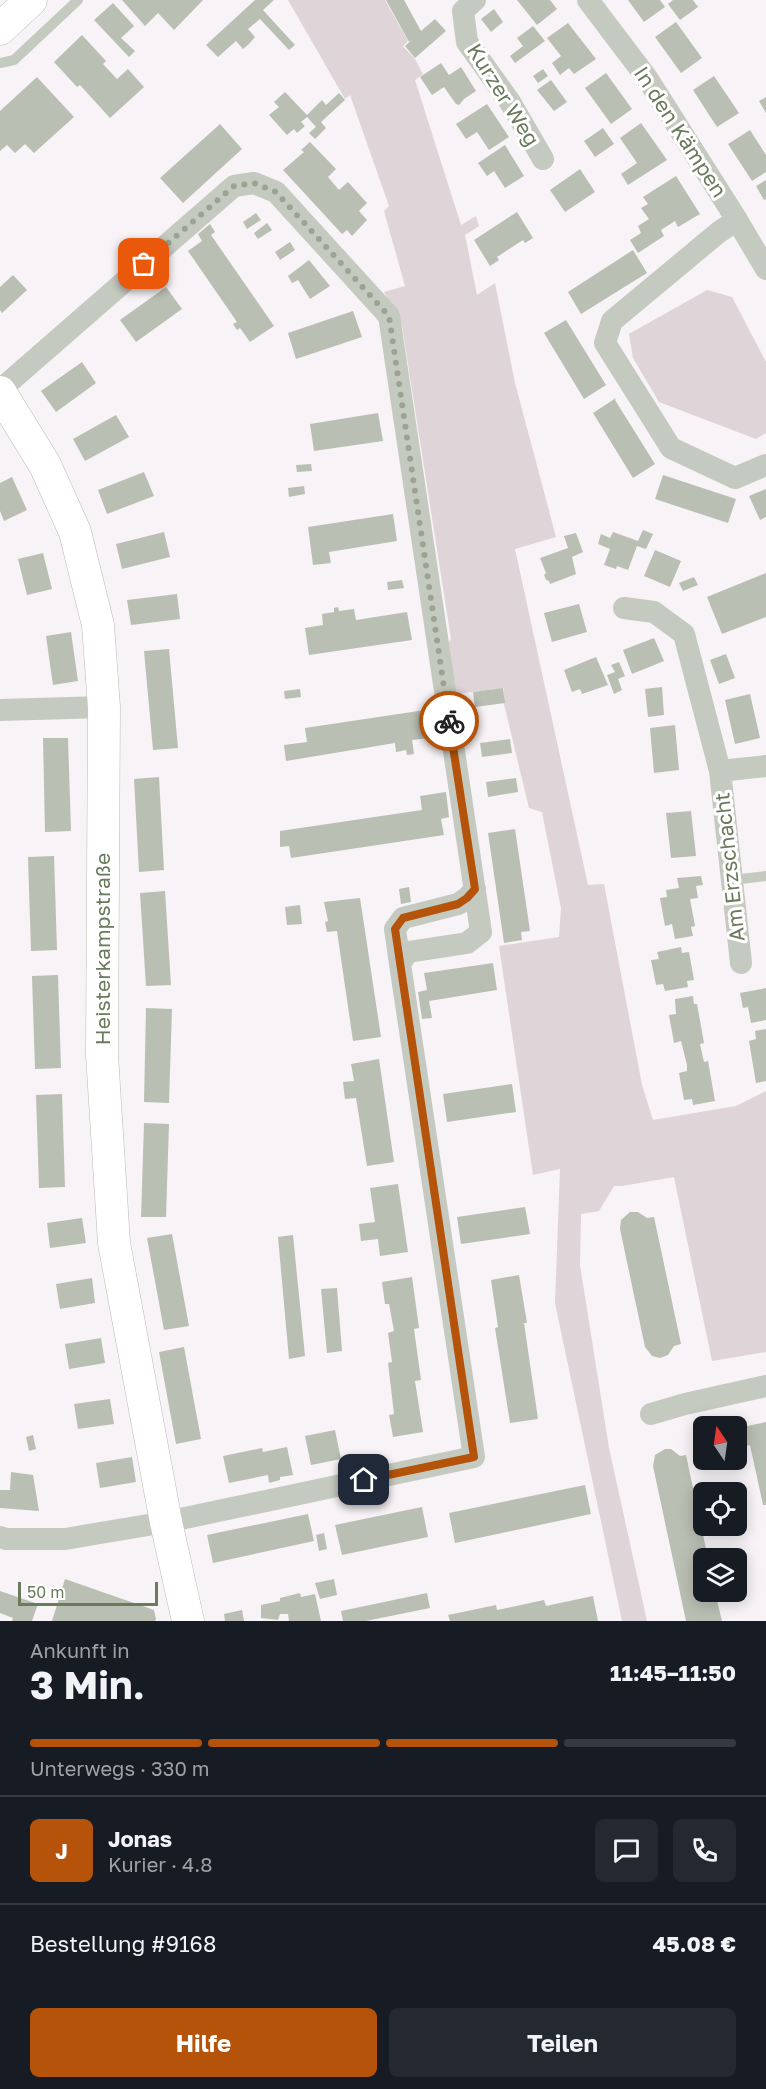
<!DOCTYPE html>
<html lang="de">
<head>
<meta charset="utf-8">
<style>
	:root { --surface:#171b24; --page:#242831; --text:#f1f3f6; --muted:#9ea1a6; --line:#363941; --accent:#b45309 }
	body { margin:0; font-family:"Golos Text",sans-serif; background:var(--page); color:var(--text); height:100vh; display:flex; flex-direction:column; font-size:22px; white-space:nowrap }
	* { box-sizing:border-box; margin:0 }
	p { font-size:20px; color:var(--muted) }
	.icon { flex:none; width:33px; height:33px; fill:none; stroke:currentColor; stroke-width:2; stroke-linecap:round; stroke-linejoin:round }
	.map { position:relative; height:1621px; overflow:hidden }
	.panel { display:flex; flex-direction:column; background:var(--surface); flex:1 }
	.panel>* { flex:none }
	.needle { width:39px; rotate:347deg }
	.tools { position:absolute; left:693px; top:1416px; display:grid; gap:12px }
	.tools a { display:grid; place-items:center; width:54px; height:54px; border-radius:9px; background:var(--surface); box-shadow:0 3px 15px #0003; font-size:30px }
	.scale { position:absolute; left:18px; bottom:15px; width:140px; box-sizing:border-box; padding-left:6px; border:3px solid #6a7a5c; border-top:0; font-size:16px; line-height:21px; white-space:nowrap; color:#6a7a5c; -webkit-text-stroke:4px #fff; paint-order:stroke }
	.pin { position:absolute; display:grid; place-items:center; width:51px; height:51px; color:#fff; margin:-26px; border-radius:12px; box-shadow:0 3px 9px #0006 }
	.courier { position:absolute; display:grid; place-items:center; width:60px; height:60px; margin:-30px; border:4px solid #b45309; border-radius:50%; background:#fff; color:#222; box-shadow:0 2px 8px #0007 }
	.head em { font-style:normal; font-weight:700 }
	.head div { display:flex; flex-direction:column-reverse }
	.head { display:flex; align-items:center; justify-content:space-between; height:102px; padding:0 30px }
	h1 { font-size:39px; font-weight:700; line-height:45px }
	.bar { display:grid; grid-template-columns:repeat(4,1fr); gap:9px 6px; align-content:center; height:72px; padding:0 30px }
	.bar i { height:8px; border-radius:4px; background:var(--line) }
	.bar .selected { background:var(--accent) }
	.bar p { grid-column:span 4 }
	.line { display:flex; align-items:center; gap:15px; padding:0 30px; border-top:2px solid var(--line) }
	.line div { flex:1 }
	.round { display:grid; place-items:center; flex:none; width:63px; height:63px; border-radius:9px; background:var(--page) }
	.button { display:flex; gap:12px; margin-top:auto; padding:12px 30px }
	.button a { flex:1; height:69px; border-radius:9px; background:var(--accent); color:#fff; font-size:24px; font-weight:700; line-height:69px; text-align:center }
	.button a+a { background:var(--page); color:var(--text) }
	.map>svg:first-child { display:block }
	.green { fill:#dfd4d7 }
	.building { fill:#babfb4 }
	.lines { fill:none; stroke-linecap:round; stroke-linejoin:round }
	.secondary-casing { stroke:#b7bdb1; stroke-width:33 }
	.lane { stroke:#c5cac1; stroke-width:10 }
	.street { stroke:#c5cac1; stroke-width:22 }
	.secondary { stroke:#fff; stroke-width:32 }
	.done { stroke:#9ba492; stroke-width:6; stroke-dasharray:0 10.8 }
	.route { stroke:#b45309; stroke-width:8 }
	.labels { text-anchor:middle; stroke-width:6; stroke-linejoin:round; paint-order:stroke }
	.street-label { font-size:21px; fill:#6a7a5c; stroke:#fff }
</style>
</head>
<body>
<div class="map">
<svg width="766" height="1621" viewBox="0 0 766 1621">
	<rect width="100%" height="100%" fill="#f7f3f6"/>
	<path class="green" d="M288,0H385L408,41L403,46L415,59L423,74L415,80L461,225L476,216L479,226L465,235L477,295L495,283L515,383L556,537L515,549L588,885L604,884L642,1085L653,1120L736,1106L766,1091V1352L712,1361L674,1177L622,1186H614L599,1211L581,1214L580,1265L609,1448L647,1621H622L555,1303L560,1169L533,1175L499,946L559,937L561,908L542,812L529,808L504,704V688L456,694L448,643L451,639L402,326L384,292L405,286L384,211L389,206L350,95L345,99Z
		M707,290L732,297L766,362V433L756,439L659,402L633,358L629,334Z"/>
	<path class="building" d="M122,0H203L174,30L158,13L145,26Z
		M255,0H274L263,10L295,45L289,50L260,19L248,29L255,37L249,44L243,49L236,41L218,57L206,45Z
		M386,0H404L421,31L435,19L446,31L415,58L405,46L414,38L409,42Z
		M517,0H550L557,9L537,25Z
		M628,0H660L665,7L644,22Z
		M673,0H693L698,7L680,20L668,4Z
		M113,3L134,26L121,38L135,51L129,57L94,20Z
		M494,9L503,22L491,32L481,19Z
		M676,22L702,58L681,73L655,37Z
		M568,23L596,59L574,74L569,68L560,75L552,63L561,56L547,38Z
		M533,26L545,41L515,63L510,56L523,46L517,38Z
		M82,35L106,61L103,64L117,79L128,69L144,87L110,118L80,85L77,87L54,62Z
		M441,63L449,75L461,67L476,91L464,99L459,105L456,104L444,87L432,95L420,77Z
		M543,69L548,76L538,83L533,76Z
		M606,73L632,109L611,124L585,88Z
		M714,76L739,113L717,127L693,90Z
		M37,77L74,117L34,153L25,144L15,153L7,145L0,151V111Z
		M551,80L567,102L554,111L537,90Z
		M285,92L307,115L322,100L326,105L339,93L345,100L321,122L326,128L315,139L309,133L316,127L307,117L301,122L305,126L297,133L294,129L287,135L269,115L279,107L274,102Z
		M766,97V113L759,101Z
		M487,104L509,137L489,150L477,132L466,139L456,124Z
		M641,123L667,160L628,185L621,174L637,163L620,138Z
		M220,124L242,149L183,203L160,178Z
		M603,128L614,144L595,157L584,141Z
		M750,130L766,155V172L752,181L728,144Z
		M310,142L336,169L328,177L339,190L348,182L367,203L359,211L367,220L352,236L347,230L342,234L283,170L304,152L301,150Z
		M505,145L524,176L505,188L494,171L487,176L478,163Z
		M580,169L595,192L565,212L550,190Z
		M676,176L700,214L678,227L675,221L661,230L664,236L638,253L630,240L641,233L638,226L649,219L641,208L648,204L643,197Z
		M766,180V199L764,200L756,186Z
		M517,212L533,238L525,243L523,240L497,257L499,260L490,266L474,240Z
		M256,213L261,220L247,229L243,222Z
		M267,223L272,230L258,239L254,233Z
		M210,224L215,232L211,235L274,326L250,342L240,328L237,330L233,324L237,322L188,251L202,241L198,234Z
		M290,242L295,250L280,260L275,252Z
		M633,250L647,273L581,314L568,292Z
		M309,260L330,286L310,299L298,280L292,283L288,276Z
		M13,275L27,290L2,313L0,310V287Z
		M166,287L182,309L136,342L120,320Z
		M353,311L362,337L296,359L288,333Z
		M566,320L606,385L584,399L544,333Z
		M82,362L96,383L56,412L41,391Z
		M616,398L615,400L655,464L633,478L593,413Z
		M378,413L383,441L314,451L310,424Z
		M116,415L129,437L85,461L73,439Z
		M311,464L312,471L297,472L296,465Z
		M144,472L154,496L107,514L98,490Z
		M663,475L736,499L728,523L655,499Z
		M12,477L27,510L4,521L0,511V483Z
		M304,486L305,494L289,497L288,488Z
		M766,489V517L760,520L749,496Z
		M393,514L397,541L329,552L331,563L313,565L308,527Z
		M643,530L653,534L646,549L637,546L628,570L617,566L616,569L604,565L610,549L598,544L601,534L610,538L613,532L638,541Z
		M164,532L170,557L122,569L116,544Z
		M576,533L583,552L572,557L576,574L550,584L549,581L546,580L544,575L546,573L540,558L568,548L564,536Z
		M655,550L681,561L670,587L644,576Z
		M43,553L52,589L27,595L18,559Z
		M766,573V617L722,634L707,597Z
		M694,577L698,585L683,591L679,583Z
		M402,580L404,588L388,590L387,582Z
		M177,594L180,619L131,625L127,600Z
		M579,604L587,632L552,642L544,613Z
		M338,607L339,611L354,609L356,620L407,612L412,640L309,655L305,628L323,625L322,614L334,612V608Z
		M71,632L78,681L53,685L46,636Z
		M654,638L664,661L632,674L623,650Z
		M169,649L178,748L153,750L144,651Z
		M726,654L735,678L719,684L710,660Z
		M596,657L608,685L582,694L580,689L572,692L564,670Z
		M619,662L625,676L618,679L622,690L614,694L607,675L615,672L611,665Z
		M662,687L664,715L648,717L645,689Z
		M503,688L505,703L475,707L473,692Z
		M300,689L301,697L285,699L284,691Z
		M750,694L760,738L735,744L725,700Z
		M425,710L429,738L412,740L414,754L407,755L406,750L396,752L395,743L286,761L284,745L307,742L305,728Z
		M675,725L679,770L654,773L650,728Z
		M43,738H68L71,831L45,832Z
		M510,739L512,753L482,757L480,743Z
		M159,777L164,870L139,872L134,779Z
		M516,778L518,792L488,797L486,782Z
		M446,792L449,817L441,819L444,835L291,858L289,846L280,847V831L422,810L420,796Z
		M691,811L696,856L671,858L666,813Z
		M515,829L530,931L521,932L522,940L504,943L488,833Z
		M54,856L57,950L31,951L28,857Z
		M701,876L703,885L696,886L698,898L690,899L695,926L691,927L693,936L675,939L672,924L665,926L660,898L667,897L666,890L679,888L677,878Z
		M409,887L411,902L401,904L399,889Z
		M165,891L171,985L146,986L140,893Z
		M360,898L381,1037L353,1041L337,931L327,932L325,922L328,921L324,902Z
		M300,905L302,924L287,925L285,907Z
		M681,947L682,953L689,952L694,980L687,981L688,987L665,991L663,984L656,985L651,960L659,959L657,952Z
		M493,963L497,990L429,1001L432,1018L422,1019L418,992L427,990L424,973Z
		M58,975L61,1068L35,1069L32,976Z
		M766,988V1020L751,1023L748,1007L743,1008L740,993Z
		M693,996L694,1004H697L704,1043L700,1044L704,1062L708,1061L715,1101L693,1105L692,1099L684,1100L679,1073L687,1071V1065L681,1041L674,1043L669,1015L676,1014L675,999Z
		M146,1008L172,1009L169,1103L144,1102Z
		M766,1029V1081L756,1083L749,1041L756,1039L755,1031Z
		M379,1059L394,1162L367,1166L356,1098L345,1099L343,1082L354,1081L351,1064Z
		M512,1084L516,1112L447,1122L443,1094Z
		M62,1094L65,1187L39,1188L36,1095Z
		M144,1123L169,1124L166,1217H141Z
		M398,1184L408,1252L380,1256L378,1239L361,1241L359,1224L375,1222L370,1188Z
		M525,1207L530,1234L461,1244L457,1217Z
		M630,1212H638L647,1218L654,1217L681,1344L674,1346L668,1355L660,1358L652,1356L645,1347L620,1229L621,1220Z
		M82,1218L86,1243L50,1248L47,1223Z
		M172,1234L189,1326L164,1330L147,1238Z
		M293,1235L305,1356L289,1359L278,1237Z
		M519,1275L527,1323H524L538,1419L510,1423L495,1328L498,1327L491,1280Z
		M412,1277L419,1328L414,1329L421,1380L415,1381L423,1432L393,1437L389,1415L394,1414L388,1363L392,1362L388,1333L394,1331L389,1304H385L382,1282Z
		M92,1278L95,1303L60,1309L56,1284Z
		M337,1288L342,1351L327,1353L321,1289Z
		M101,1338L105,1363L69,1369L65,1344Z
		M184,1347L201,1439L176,1444L159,1352Z
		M110,1399L114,1424L78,1429L74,1404Z
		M766,1422V1505H763L750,1445L742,1447L738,1428Z
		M335,1430L341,1459L311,1465L305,1436Z
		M33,1435L36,1449L29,1451L26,1437Z
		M287,1447L293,1475L280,1477V1480L269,1483L268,1475L229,1483L223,1456L262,1448L263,1452Z
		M665,1449H671L680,1456L686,1455L708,1558H704V1592H715L722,1621H686L653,1466L655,1455Z
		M132,1457L136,1482L100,1488L96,1463Z
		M11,1472L33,1475L39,1511L0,1508V1490H10Z
		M585,1485L591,1514L455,1543L449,1513Z
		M422,1507L428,1537L342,1555L335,1525Z
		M308,1514L314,1541L213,1563L207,1535Z
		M324,1533L327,1549L319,1551L316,1535Z
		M65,1579L154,1610L156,1619L155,1621H52Z
		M334,1579L337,1595L320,1599L315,1583Z
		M0,1591L38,1604L32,1621H12L13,1618L0,1613Z
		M300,1593L301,1597L315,1594L321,1621H289L288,1614H280L278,1620L261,1618V1605L280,1601V1598Z
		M427,1593L430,1608L366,1621H343L341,1611Z
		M593,1596L598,1621H450L448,1615L496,1605L497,1610L544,1600L546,1606Z
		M242,1610L244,1621H225L224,1614Z"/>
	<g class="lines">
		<g class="secondary-casing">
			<path id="secondary" d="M0,29L31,0
				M0,392L45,465L75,532L98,625L104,707L102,1055L114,1243L166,1522L188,1621"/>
		</g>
		<path class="lane" d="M0,63L14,60L78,0
			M732,880L766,876"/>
		<path class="street" d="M475,0L463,11L467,42L510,102L543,159
			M588,0L647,78L737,220L766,269
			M737,220L719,232L612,321L605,343L671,448L735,478L766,465
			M0,390L234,186L254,183L276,192L389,316L481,932L467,943L408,952L400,964L474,1457L166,1522L65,1539H6L0,1537
			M624,608L654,612L684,634L720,771L766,766
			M0,710L104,707
			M720,771L741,963
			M400,964L395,929L403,918L458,904L467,898L475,889
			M651,1414L685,1404L766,1386"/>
		<use href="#secondary" class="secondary"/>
	</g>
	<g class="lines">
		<path class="done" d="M144,264L234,186L254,183L276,192L389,316L449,721"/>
		<path class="route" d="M364,1480L474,1457L395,929L403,918L458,904L467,898L475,889L449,721"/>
	</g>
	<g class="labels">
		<g class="street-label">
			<text transform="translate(503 95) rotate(58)" y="7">Kurzer Weg</text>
			<text transform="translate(680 132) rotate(57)" y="7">In den Kämpen</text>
			<text transform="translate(730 867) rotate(-96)" y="7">Am Erzschacht</text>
			<text transform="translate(103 949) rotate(-90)" y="7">Heisterkampstraße</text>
		</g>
	</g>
</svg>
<div class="tools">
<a><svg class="needle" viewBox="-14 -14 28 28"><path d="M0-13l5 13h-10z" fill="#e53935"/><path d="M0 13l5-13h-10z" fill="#9ea1a6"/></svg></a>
<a><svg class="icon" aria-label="locate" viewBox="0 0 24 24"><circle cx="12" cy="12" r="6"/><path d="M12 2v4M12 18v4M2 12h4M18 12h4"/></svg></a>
<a><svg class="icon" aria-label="layers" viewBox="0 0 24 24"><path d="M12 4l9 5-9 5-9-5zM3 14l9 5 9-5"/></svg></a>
</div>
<div class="scale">50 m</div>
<div class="pin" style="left:144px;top:264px;background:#ea580c"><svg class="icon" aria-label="bag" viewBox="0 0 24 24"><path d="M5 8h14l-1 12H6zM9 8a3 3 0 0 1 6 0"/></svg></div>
<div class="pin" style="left:364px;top:1480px;background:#1f2937"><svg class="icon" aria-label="home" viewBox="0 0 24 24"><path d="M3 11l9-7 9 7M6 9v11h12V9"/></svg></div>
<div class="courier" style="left:449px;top:721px"><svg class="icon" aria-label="bike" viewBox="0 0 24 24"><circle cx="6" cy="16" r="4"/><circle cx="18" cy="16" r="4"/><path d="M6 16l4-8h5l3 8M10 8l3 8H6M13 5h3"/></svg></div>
</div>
<section class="panel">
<div class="head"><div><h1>3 Min.</h1><p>Ankunft in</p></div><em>11:45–11:50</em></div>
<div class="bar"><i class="selected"></i><i class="selected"></i><i class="selected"></i><i></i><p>Unterwegs · 330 m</p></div>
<div class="line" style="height:108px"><b class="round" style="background:var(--accent);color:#fff">J</b><div><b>Jonas</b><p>Kurier · 4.8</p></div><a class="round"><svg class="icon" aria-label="chat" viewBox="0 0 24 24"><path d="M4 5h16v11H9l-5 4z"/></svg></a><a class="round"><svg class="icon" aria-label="phone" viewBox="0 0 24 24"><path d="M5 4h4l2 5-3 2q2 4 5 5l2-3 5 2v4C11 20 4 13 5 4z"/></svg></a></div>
<div class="line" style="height:78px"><div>Bestellung #9168</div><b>45.08 €</b></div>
<div class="button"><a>Hilfe</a><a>Teilen</a></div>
</section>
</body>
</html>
